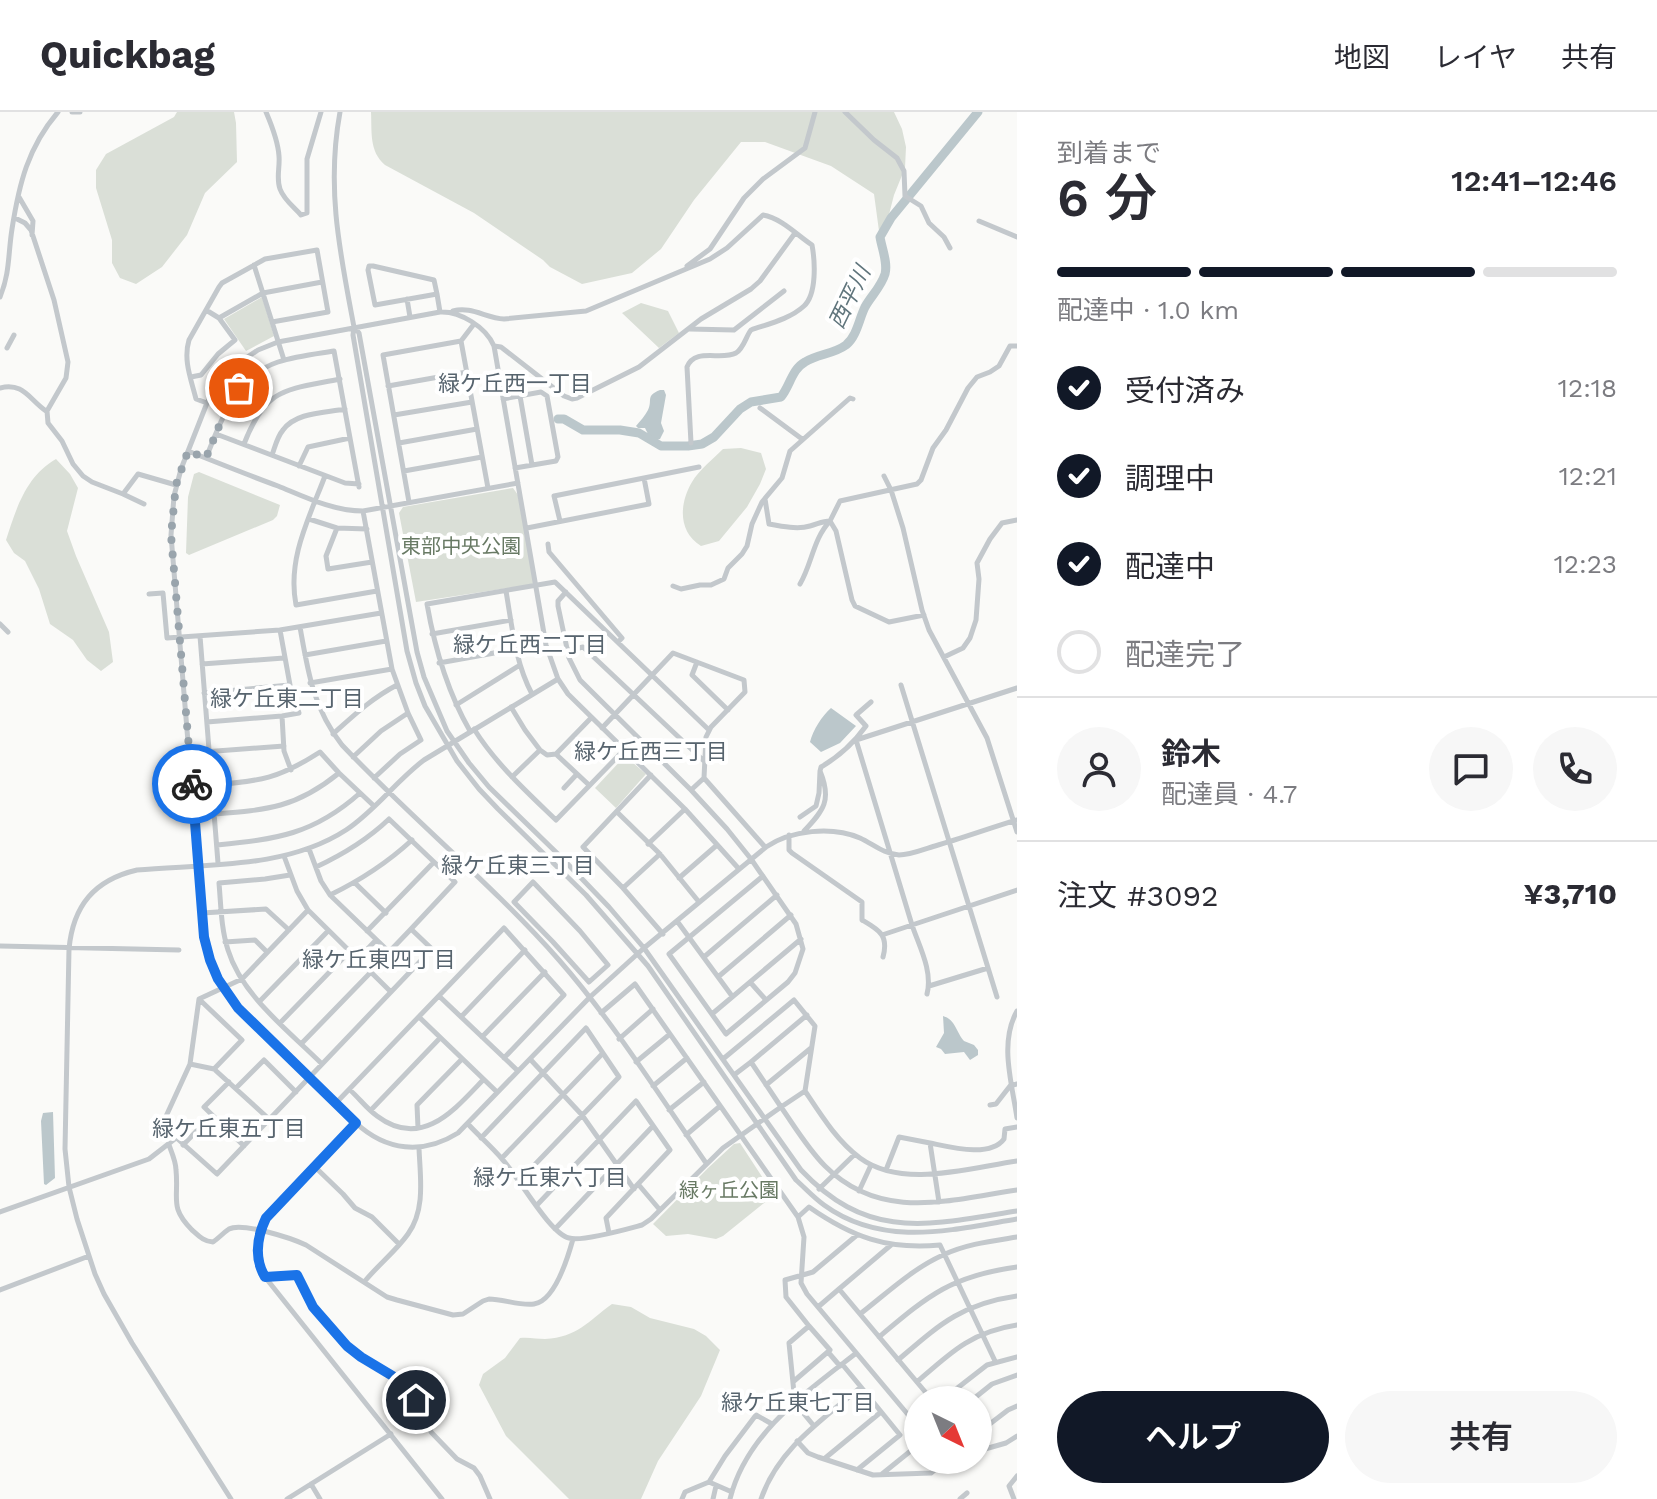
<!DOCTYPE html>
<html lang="ja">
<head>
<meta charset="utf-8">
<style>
	:root { --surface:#fff; --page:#f7f7f7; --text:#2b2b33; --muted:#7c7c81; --line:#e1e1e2; --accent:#111827 }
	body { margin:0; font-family:"Work Sans","Noto Sans JP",sans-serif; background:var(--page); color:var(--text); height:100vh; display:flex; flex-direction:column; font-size:30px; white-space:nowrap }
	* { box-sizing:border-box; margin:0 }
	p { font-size:26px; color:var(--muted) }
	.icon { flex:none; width:44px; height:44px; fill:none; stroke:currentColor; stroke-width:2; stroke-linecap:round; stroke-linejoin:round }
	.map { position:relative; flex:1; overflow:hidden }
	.side { display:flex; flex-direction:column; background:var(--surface); width:640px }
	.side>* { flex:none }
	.needle { width:52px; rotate:137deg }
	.buttons { position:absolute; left:904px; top:1274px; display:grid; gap:16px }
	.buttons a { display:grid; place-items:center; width:88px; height:88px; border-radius:50%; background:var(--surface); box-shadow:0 2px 6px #0004; font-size:40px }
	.pin { position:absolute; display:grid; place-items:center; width:68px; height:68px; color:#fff; margin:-34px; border:4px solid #fff; border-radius:50%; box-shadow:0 2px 8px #0007 }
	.courier { position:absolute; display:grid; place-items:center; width:80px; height:80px; margin:-40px; border:6px solid #1a73e8; border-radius:50%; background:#fff; color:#222; box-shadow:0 2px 10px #0007 }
	.overview em { font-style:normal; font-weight:600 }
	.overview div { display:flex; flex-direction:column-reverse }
	.overview { display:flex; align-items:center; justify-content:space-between; height:136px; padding:0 40px }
	h1 { font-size:52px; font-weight:600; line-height:60px }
	.bar { display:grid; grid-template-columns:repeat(4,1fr); gap:12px 8px; align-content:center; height:96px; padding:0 40px }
	.bar i { height:10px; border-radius:6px; background:var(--line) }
	.bar .selected { background:var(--accent) }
	.bar p { grid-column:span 4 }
	.line { display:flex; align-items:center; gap:20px; padding:0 40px; border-top:2px solid var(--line) }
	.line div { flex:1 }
	.round { display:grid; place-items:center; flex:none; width:84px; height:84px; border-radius:42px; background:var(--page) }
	ol { padding:0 40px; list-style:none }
	li { display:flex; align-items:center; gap:24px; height:88px }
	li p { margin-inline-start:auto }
	li .icon { padding:8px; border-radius:50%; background:var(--accent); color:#fff; stroke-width:4 }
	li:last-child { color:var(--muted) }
	li i { width:44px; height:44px; border:4px solid var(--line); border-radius:50% }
	.cta { display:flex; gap:16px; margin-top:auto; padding:16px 40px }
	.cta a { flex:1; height:92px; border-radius:48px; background:var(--accent); color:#fff; font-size:32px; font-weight:600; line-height:92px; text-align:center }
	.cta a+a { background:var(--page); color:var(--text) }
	header { display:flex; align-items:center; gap:48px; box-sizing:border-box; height:112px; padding:0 40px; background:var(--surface); border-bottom:2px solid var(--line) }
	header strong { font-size:38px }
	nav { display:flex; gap:44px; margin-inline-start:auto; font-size:28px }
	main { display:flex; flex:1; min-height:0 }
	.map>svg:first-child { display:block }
	.green { fill:#dadfd7 }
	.water { fill:#bbc7cb }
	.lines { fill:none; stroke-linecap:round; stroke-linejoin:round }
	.river { stroke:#bbc7cb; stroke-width:9 }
	.minor { stroke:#c3c8cc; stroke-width:5 }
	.done { stroke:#99a4ac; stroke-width:8; stroke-dasharray:0 14.4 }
	.route { stroke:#1a73e8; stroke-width:10 }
	.labels { text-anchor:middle; stroke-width:8; stroke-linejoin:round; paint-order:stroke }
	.park-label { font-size:20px; fill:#687a64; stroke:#fff }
	.water-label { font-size:22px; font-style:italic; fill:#60757c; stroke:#fff }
	.neighbourhood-label { font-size:22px; fill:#57646e; stroke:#fff }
</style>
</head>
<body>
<header>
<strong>Quickbag</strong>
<nav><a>地図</a><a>レイヤ</a><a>共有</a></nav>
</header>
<main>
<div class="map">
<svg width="1017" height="1387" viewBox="0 0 1017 1387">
	<rect width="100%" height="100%" fill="#fafaf8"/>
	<path class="green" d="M177,0H234L236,11L237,50L205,81L187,123L162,155L136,172L120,166L112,151V128L96,76V58L106,42L174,5Z
		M371,0H894L902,17L906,35L905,56L894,83L885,118L879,119L874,82L831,54L765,30H741L694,88L661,137L632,161L582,172L550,155L543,148L474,101L385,53C369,39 372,20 371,0Z
		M262,185L274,224L246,239L224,207Z
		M641,191L668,199L679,221L659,236L622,201Z
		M741,336L761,341L766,357L760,372L747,395L719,429L701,434C678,420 679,392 692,370C699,358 713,347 723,337Z
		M56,347L70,362L78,376L67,419L76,444L109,520L113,550L101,559L87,548L73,528L50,512L39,477L25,449L14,441L6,428C16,397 26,364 56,347Z
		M199,360L280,393L277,404L273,408L189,443L186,441L188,385L194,362Z
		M513,376L518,383L534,472L416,490L399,401L403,395Z
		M625,644L646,662L616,696L595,676Z
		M740,1031L774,1083L723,1124L716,1127L688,1122L666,1124L653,1112L708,1056L734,1032Z
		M612,1192L631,1195L650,1206L694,1217L706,1224L720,1238L701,1284L658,1349L641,1387H569L506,1324L479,1273L483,1262L505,1246L520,1226C529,1225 537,1227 545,1227C578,1225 587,1210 612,1192Z"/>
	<path class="water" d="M660,278H664L666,283L661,311L664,319L660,327L655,328L650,326L645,316H638L636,314C640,309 645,304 648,298C653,288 645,284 660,278Z
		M831,596L856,614L840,631L821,640L810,630C813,618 822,604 831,596Z
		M943,904C956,908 956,920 964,929L974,933L978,938V943L970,948L964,940L945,942L941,937L936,935L944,921Z
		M53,1000L55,1066L46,1073L44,1072L41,1009L43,1001Z"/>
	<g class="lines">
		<path class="river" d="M558,307H564L583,318H620L639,321L661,334H688L702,332L714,325L740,297L751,290L781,285C790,274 792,257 805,250C818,242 834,242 846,233C857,224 859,207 865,195C871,184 881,175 885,162C888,151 882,137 880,125L891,106L978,0"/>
		<path class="minor" d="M72,0H80
			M266,0C272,14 278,29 279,44C280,56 276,66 280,77C284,88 294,95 301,103L307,101V47L321,0
			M340,0C326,76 340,141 354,215L353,223L407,539L416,571L425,594L457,649L479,677L498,697L586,783L648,854L796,1068C805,1076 814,1086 824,1093C883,1136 951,1118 1017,1107
			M845,0L874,28L897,46L904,59L905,84L921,94L929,111L944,125L950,136
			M19,85L33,109L32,123
			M15,106L25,111L31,118L54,188L68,250L66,266L47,299L48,311L62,329L73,352L83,364L92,370L123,382L138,362L176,373
			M979,109L1017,125
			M254,153L284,248
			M369,154H373L434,168L437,182L375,193L368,158Z
			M687,154L710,137L744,86L763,67L805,36L815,0
			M437,182L440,200
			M0,185C10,161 8,142 12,117C19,72 28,35 58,0
			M407,187L410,205
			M453,199C471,194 486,206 504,207L586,199L710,147L727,136L763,103C781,106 797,123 812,133C815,149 817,182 804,194C790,207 768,212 751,218C746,224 744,236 736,241C721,249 695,235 687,255L691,331
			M219,206L263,181L322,170
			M474,212L461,229L488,376
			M355,216L359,221L417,540L424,565L447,619L469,651L489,675L560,744L609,795L644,836L801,1058C869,1130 929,1113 1017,1099
			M690,217L734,218L784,179
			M494,234L501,235L564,284L572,287L577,286L639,255L701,207L751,177L760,169L795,121
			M7,236L14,223
			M191,265L201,263L218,242L235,228L219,206L206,198
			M388,274L467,260
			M0,276C23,270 29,287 46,299
			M520,284L532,353
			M503,287L541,280L547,284L558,345L556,349L515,356
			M207,291L196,287C191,267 183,248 189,228L219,175L222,171L265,147L317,138L328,200L272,210
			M760,296L802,327
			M394,303L472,290
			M216,322L345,371L359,372
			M399,331L477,317
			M244,332C266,275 285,278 340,267
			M188,339C218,351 248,363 278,374C305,385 333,399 363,399L518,371
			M272,343C275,335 277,325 283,318C296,300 325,301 345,297
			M206,346C222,307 234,265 278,250C296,244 315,242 334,239L359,375
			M299,354L308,335L350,326
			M404,359L482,345
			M325,364C309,406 287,447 296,493L377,479
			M884,364L891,378L903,416L922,498L929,518L987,626L1017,720
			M123,382L144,392
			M765,387L769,412C782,414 797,418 810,414C818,412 822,409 830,409
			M409,390L383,243L461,229
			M363,399L392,557L408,601L421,628L400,642L374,666
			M309,407L337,416L367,417
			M560,409L554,384L699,355
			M337,416L326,444L328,457L372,450
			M527,416L649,392L644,366
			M548,432L549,440L622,526L618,530
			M800,472C812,452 813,427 830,409
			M673,474L681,477L700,473H711L724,467L728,456L742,442L747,434L752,412L762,390L782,366L790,339L850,286L853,287
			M506,479C512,514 515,550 532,582
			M566,480L558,489V494L569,546L580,568L691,678L727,717L751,747L796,812L803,837L795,861L788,870L726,922L669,842L763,764
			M149,482L163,481L167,526L280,518L381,501
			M924,503L889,510L855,494L852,488L836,419L830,409L840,389L917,372L921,368L933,336L946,318L968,276L977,265L990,260L999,254L1010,234H1017
			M0,512L8,520
			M300,515C308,560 313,596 342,633C412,707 492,772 559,848C614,911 659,983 706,1051
			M432,522L511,508
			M200,524L218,751
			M567,539L583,535L704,649
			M305,543L386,529
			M944,545L963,536L970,526L976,508L979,467L977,451L990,427L1002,411L1017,408
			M697,550L692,563L728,598
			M439,551L516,537
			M202,552L284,546
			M310,571L392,557
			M901,573L997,885
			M1017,576L856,628L912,813L1017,778
			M204,581L290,573
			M456,593L520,553
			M511,595L525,618L540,638L547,643L556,642L559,645L589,673
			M282,604L284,639L291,658
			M207,610L282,604L299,601L290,573L280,518
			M602,616L673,541L744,568L745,580L711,615L706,625L704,666L691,678
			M474,617C496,652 526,679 556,708L624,638
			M470,619C447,579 435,538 427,492L555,470L709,618
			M333,622C353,604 372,586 397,573
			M190,641L284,634
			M556,642L591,606
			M353,645L381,619L408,601
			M651,663L583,735L623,776L663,822
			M512,665L540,638
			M704,666L765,735
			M212,673C261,669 278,667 320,640L339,661L374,694
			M564,676L577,662
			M617,700L660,742L699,790
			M214,702C267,698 296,696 339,661
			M800,705L816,694L819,681L820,659
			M804,719C824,698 832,688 820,659L821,655C840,644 853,632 866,614L856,603L871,590
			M789,723V738L792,741L862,790V808C879,818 889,823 883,845
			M648,732L685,697
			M217,733C276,727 313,723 360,681
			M309,737L321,769L330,783L410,860
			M284,744L297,779L308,798L391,880
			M739,757L685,697L568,582L558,567L546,533L494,234C486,215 460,199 440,200L278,230L258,238L237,252L220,269L207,291L181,357L174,384L171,423L204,825C216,878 243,901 279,937C305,962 331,986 356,1011C386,1039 423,1043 458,1021L590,885L644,836L766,735C791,718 832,714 860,726C873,732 884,742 899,743C911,743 924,737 935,734C963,726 990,716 1017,708
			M290,763L265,767L219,771C221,794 221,816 228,838C242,884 289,919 322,952
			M679,766L717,733
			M533,770L580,819L608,853L589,870L553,830L514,790Z
			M355,771L386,801
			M623,776L660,742
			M330,783C361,768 387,751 412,728
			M308,798L242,867L199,887L190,952L162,1013L217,1062L432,837L411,817L455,770L389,707C367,728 344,742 316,755
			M202,801L266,797L289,818
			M677,809L732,884
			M367,819L434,750
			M882,823L912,813C919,834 933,859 927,882
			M225,830L255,828L267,840
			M0,834L179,838
			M389,840L411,817
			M704,845L777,783
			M358,847L376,828
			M718,865L791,803
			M750,870L766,888
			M929,874L988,856
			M439,884L518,959
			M200,888L242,928L214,957
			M259,890L328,819
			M1017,899C999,931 1012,971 1017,1006
			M601,901L635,872L798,1105L804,1125L801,1171L807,1182L915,1311L918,1308
			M712,902L801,827
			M419,905L497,980
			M461,905L525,838
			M280,911L350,839
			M482,925L545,860
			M619,927L653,897
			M302,931L371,860
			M530,947L582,1003L634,1077
			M723,947L794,888L815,914L805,979L781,995C795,1015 808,1037 825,1054C881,1110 949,1088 1017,1078
			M636,950L670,922
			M190,952L214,957L269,1007
			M734,963L751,950
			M229,970L204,995L244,1034
			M766,973L811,936
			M653,974L687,946
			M236,976L264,948L296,980
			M350,978C359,986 367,997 377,1004C422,1038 455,997 483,968
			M805,979C821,1003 837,1029 860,1046C902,1077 969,1056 1017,1049
			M336,991L504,816L564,883L504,946
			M990,993L996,992L1010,974L1017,972
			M371,998L440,926
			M669,998L704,970
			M356,1011L266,1106C256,1125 254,1146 265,1165L442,1387
			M468,1012C479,1024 492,1035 502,1047C519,1065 549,1121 569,1126C582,1130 627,1117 642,1113L651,1107L723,1036L781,995L751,950L807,903
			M418,1016L417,993L462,947
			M686,1023L720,994
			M481,1026L586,916L619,965L520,1068
			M930,1031C950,1035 990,1046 1004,1027L1005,1017L1017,1015
			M169,1033C172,1041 176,1050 176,1058C179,1087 169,1095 192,1118C199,1124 203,1129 213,1130C219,1126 223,1121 229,1117C242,1110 291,1126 306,1133L387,1185L397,1188L453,1203L463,1202L483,1189L489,1187C503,1187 520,1194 534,1192C555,1189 568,1145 573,1127
			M183,1033L212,1003
			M502,1046L603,941
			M314,1054L343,1082L355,1096L372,1105L399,1132
			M886,1058L899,1025L930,1031L939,1090
			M638,1072L660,1098
			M819,1077L855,1042
			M859,1079L871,1053
			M537,1093L636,989L670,1038L606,1106L609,1121
			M0,1100L149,1047L176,1026
			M798,1105L809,1095C852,1125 887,1138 940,1133L995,1249
			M555,1117L653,1014
			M891,1133L839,1177L932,1288
			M266,1165L295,1162L298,1164L313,1195L347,1234L361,1245L401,1269L413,1284L425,1296L431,1320L457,1347L474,1356L480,1364L490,1387
			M365,1169C378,1153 396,1139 408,1122C426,1097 420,1064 419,1036
			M0,1178L89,1144
			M818,1195L839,1177
			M860,1202C887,1181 912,1157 943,1143C966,1132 992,1129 1017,1125
			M879,1225C929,1183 951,1164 1017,1155
			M828,1240L840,1254
			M898,1248C939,1213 961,1192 1017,1184
			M842,1252L861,1275
			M794,1269L830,1238L809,1214
			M917,1270C950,1241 971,1220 1017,1213
			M942,1288L987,1253L1017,1245
			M972,1288L992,1272L1017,1263
			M814,1314L795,1291L789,1231L809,1214L786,1185L785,1168L813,1160L857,1123
			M978,1321L1008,1298L1017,1294
			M797,1329L808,1341L818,1345L873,1363L931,1361L946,1348
			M978,1339L1006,1331L1017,1324
			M824,1347L881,1300
			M882,1362L918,1333
			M709,1370L732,1380
			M311,1372L320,1387
			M231,1387L132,1231L104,1182L95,1162L77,1107L69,1075L65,1037L69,837C73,794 94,768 137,758C206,752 286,757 346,718C376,698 396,669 424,648L558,567
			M287,1387L391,1322
			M682,1387L685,1380L709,1370L725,1344L756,1303L772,1312
			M713,1387L716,1374
			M730,1387C746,1322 805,1281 855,1242
			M761,1387C778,1337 822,1308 861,1275L900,1323L857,1358
			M960,1387L967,1381
			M1014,1387L1009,1374L1017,1364"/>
	</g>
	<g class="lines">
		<path class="done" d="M192,672L171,423L176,373L188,339L206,346L226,297L239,276"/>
		<path class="route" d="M192,672L204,825L210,848L218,867L238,896L356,1011L266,1106C257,1125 254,1146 265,1165L297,1163L313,1195L347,1234L361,1245L401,1269L416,1288"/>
	</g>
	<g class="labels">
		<g class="park-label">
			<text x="461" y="441">東部中央公園</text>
			<text x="729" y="1085">緑ヶ丘公園</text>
		</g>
		<g class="water-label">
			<text transform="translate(849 185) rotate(-64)" y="8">西平川</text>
		</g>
		<g class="neighbourhood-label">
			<text x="515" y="279">緑ケ丘西一丁目</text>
			<text x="530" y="540">緑ケ丘西二丁目</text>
			<text x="287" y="594">緑ケ丘東二丁目</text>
			<text x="651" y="647">緑ケ丘西三丁目</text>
			<text x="518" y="761">緑ケ丘東三丁目</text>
			<text x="379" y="855">緑ケ丘東四丁目</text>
			<text x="229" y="1024">緑ケ丘東五丁目</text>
			<text x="550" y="1073">緑ケ丘東六丁目</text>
			<text x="798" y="1298">緑ケ丘東七丁目</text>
		</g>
	</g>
</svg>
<div class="buttons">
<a><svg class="needle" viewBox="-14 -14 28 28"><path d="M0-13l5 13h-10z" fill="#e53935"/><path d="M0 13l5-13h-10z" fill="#7c7c81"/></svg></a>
</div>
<div class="pin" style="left:239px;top:276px;background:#ea580c"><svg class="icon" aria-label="bag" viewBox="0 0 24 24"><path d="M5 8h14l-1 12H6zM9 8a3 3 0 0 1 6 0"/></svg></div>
<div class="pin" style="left:416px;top:1288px;background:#1f2937"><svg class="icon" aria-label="home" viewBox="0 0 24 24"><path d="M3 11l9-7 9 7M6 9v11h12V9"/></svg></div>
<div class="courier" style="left:192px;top:672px"><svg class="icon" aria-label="bike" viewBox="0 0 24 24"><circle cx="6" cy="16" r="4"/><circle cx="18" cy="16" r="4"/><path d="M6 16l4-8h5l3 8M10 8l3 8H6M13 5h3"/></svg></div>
</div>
<section class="side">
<div class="overview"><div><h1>6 分</h1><p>到着まで</p></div><em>12:41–12:46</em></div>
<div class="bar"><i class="selected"></i><i class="selected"></i><i class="selected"></i><i></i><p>配達中 · 1.0 km</p></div>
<ol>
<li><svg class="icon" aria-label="check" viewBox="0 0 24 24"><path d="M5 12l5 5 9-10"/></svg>受付済み<p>12:18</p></li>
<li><svg class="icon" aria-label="check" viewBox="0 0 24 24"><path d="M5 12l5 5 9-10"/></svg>調理中<p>12:21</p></li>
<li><svg class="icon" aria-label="check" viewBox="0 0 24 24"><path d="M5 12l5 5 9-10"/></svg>配達中<p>12:23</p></li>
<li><i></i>配達完了</li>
</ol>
<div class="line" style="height:144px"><a class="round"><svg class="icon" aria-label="person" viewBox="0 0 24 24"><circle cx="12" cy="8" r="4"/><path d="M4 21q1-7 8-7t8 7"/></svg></a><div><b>鈴木</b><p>配達員 · 4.7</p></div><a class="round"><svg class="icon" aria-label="chat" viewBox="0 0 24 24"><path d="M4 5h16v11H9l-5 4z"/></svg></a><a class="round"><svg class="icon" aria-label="phone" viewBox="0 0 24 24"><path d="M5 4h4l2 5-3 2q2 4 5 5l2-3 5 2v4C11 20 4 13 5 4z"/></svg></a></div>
<div class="line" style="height:104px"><div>注文 #3092</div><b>¥3,710</b></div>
<div class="cta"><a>ヘルプ</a><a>共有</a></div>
</section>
</main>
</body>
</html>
